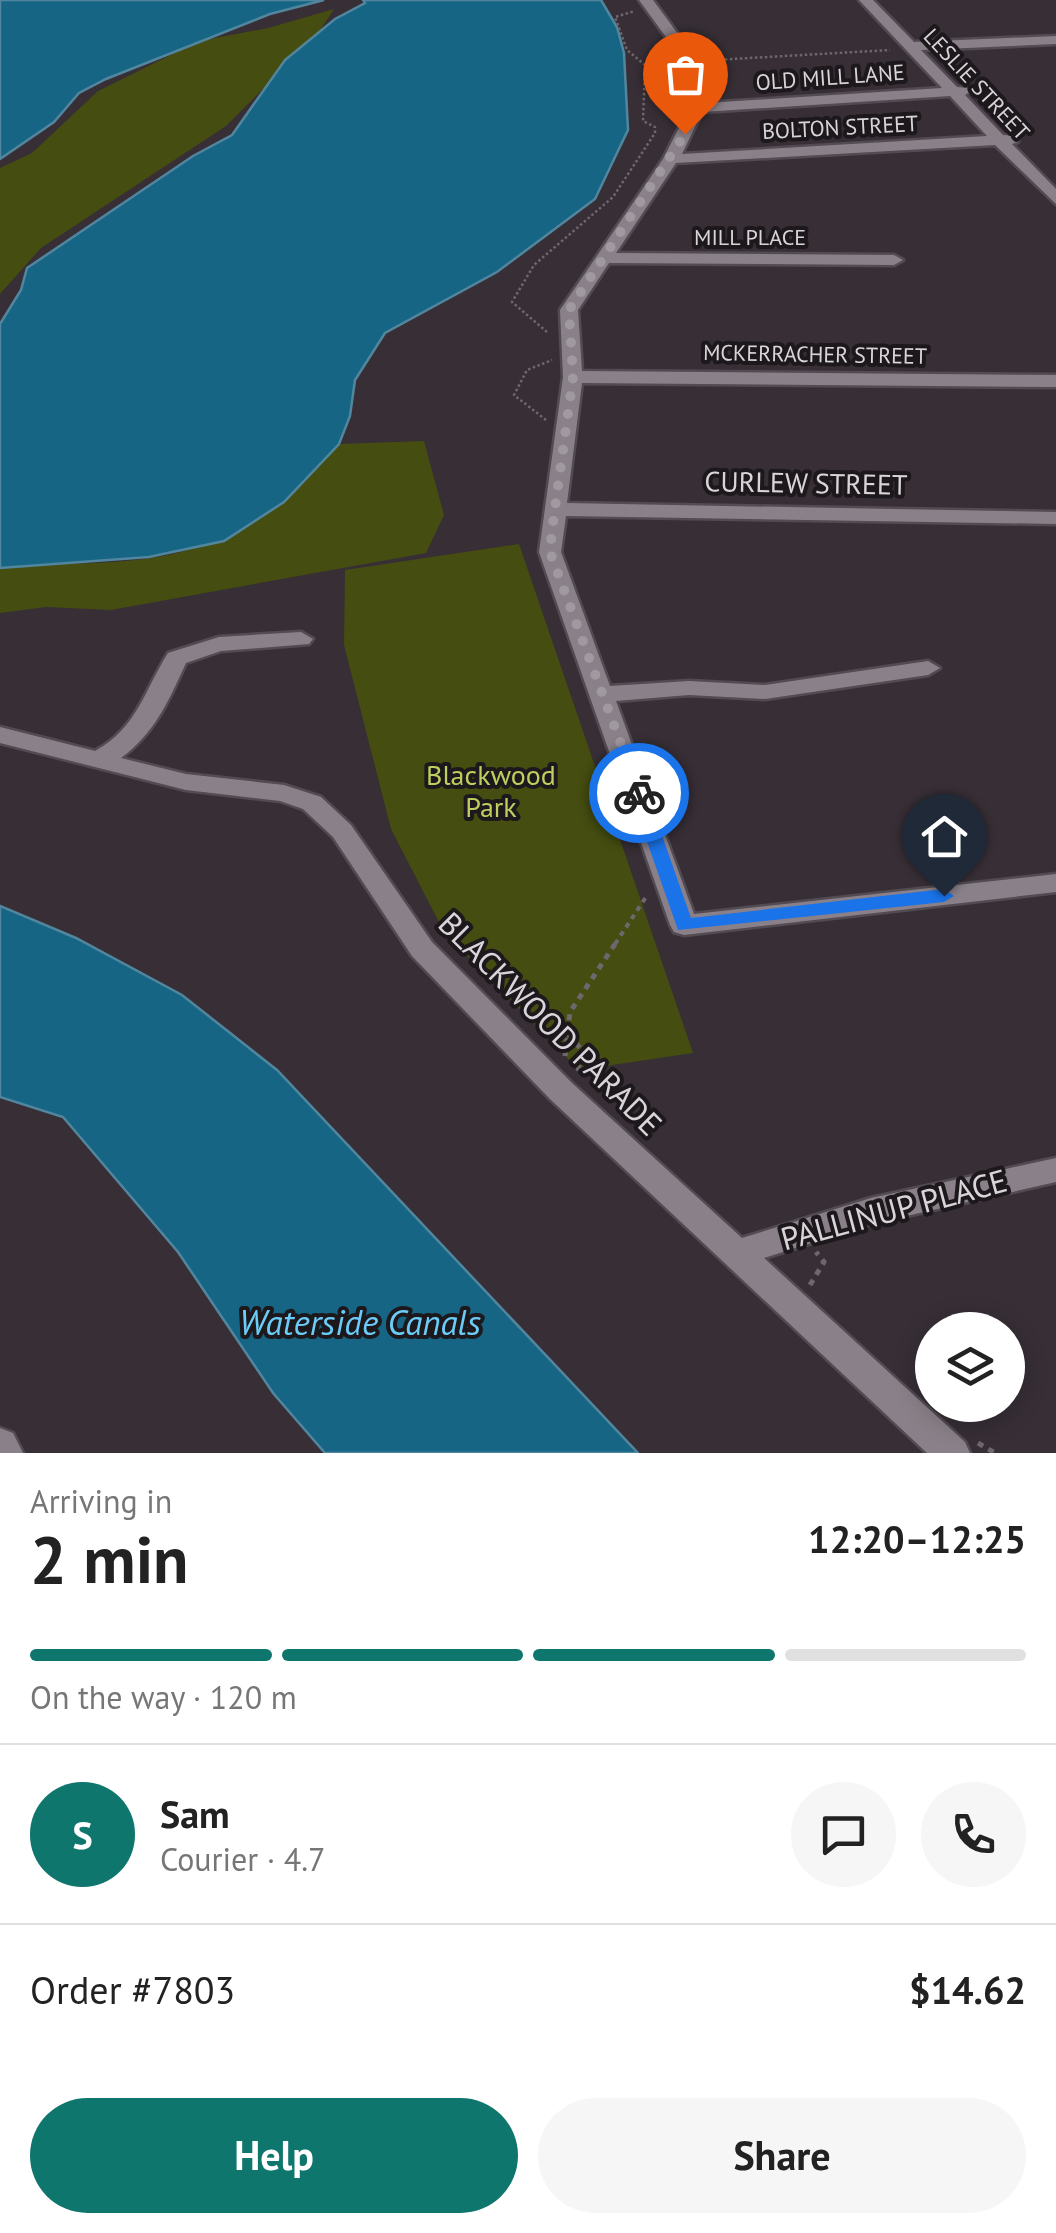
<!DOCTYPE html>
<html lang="en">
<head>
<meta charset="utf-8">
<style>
	:root { --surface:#fff; --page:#f6f6f6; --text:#222; --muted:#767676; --line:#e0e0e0; --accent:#0f766e }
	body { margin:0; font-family:"PT Sans",sans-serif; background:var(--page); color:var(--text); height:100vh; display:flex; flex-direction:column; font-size:38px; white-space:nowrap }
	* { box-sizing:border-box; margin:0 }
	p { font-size:32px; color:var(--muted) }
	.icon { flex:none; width:55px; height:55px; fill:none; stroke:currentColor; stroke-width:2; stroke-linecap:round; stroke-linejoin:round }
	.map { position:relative; height:1453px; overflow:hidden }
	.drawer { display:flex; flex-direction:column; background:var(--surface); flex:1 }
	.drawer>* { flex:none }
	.buttons { position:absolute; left:915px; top:1312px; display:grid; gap:20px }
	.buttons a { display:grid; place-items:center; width:110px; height:110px; border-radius:50%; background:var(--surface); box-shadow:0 5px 25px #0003; font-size:50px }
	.pin { position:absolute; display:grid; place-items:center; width:85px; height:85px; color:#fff; margin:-102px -42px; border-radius:50% 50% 50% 0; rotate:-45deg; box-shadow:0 0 10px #0007 }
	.pin .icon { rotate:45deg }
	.courier { position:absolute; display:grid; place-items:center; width:100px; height:100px; margin:-50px; border:8px solid #1a73e8; border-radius:50%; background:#fff; color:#222; box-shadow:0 2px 12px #0007 }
	.overview em { font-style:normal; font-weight:800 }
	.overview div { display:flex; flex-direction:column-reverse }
	.overview { display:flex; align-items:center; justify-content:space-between; height:170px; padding:0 30px }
	h1 { font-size:65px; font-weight:800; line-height:75px }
	.bar { display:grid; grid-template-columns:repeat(4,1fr); gap:15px 10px; align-content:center; height:120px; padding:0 30px }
	.bar i { height:12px; border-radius:8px; background:var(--line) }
	.bar .on { background:var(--accent) }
	.bar p { grid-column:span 4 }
	.line { display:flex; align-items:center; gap:25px; padding:0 30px; border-top:2px solid var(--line) }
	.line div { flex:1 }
	.round { display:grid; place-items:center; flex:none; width:105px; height:105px; border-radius:52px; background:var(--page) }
	.action { display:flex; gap:20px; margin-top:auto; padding:20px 30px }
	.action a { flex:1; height:115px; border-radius:60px; background:var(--accent); color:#fff; font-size:40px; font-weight:800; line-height:115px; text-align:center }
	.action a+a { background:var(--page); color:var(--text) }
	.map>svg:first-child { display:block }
	.green { fill:#454d10 }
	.water { fill:#176584; stroke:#51869e; stroke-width:2.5 }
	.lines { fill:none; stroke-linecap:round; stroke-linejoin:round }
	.minor-casing { stroke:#524b52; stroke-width:5 }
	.path-far2 { stroke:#6f676e; stroke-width:2.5; stroke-dasharray:2.5 2.5; stroke-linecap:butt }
	.path-far1 { stroke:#6f676e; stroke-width:4; stroke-dasharray:5 5; stroke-linecap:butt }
	.path { stroke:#6f676e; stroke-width:5; stroke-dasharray:6 6; stroke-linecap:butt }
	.minor { fill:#8a8089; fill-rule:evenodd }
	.route { fill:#1a73e8 }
	.done { stroke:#a09aa0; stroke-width:10; stroke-dasharray:0 18 }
	.labels { text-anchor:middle; stroke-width:8; stroke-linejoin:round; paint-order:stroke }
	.far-street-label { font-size:22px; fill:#d9d4d9; stroke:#1c181b }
	.street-label { font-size:28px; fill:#d9d4d9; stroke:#1c181b }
	.park-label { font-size:28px; fill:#becf5f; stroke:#1c181b }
	.near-street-label { font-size:32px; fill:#d9d4d9; stroke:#1c181b }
	.near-water-label { font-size:35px; font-style:italic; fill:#6bccf8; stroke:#1c181b }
</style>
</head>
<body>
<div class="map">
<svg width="1056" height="1453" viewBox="0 0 1056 1453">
	<rect width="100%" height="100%" fill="#372e36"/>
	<path class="green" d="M334,9L317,35L226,126L41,248L0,294V168L32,153L98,91L199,41L268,28Z
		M424,441L444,515L426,553L111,610L46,607L0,613V567C64,561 136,568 197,547C248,529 302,482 339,444Z
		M519,544L693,1053L579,1070L444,932L391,829L344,645L345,570Z"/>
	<path class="water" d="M0,0H324L270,14L106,79L79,93L54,122L0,159Z
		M363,0H601L617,27L624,53L628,130L595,199L497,272L385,333L355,380L350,416L339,444L284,502L224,541L149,557L0,568V324L21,290L27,268L193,156L232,135L285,60L335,19L365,3Z
		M0,906L76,938L182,995L277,1070L638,1453H325L273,1393L178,1252L63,1117L0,1097Z"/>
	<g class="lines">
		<g class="minor-casing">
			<path id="minor" d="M639,0H653L678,34L676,37H666Z
				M859,0H873L914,42L1056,36V44L921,50L957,87L969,88L971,91L965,95L1003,135L1018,136V142L1012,144L1056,189V204L995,145L676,163L616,253L894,255L903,260L894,265L609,263L578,310L582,371L1056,375V387L582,383L567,503L1056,512V524L566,516L561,552L610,686L689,681L765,685L928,661L940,668L928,675L765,699L689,695L616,701L694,914L1056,874V892L684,935L674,932L670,925L539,552L563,377L560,310L663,159L701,85L713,88L706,103L942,88ZM950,96L987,136L682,154L702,112Z
				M301,632L313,639L309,644L221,651L186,663C169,700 155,733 121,758L186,774L284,785L321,797L351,825L432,942L572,1083L742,1238L871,1198L1056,1158V1182L871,1224L764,1258L965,1442L970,1453H927L550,1099L412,956L333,837L303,809L280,801L186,790L0,743V727L95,751C137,728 144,691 168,653L219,637Z
				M0,1428L13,1433L23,1453H0Z"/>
		</g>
		<path class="path-far2" d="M645,64L890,50
			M547,332L512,302L534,265L613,197L655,133V127L643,121L645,65L627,50L615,17L635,11
			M546,420L514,395L527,370L552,360"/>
		<path class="path-far1" d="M615,944L648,894"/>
		<path class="path" d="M568,1034L581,1049L578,1072
			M565,1056L570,1012L617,941
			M810,1285L824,1262L816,1252
			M978,1443L995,1453"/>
		<use href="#minor" class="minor"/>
	</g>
	<path class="route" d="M633,789L647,793L691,918L944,889L954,896L944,902L678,930L630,793Z"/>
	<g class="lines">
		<path class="done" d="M639,793L550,552L552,530L573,377L569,310L685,134"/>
	</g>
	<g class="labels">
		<g class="far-street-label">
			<text transform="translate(830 77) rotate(-4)" y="8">OLD MILL LANE</text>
			<text transform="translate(977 84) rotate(47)" y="8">LESLIE STREET</text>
			<text transform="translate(840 127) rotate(-3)" y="8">BOLTON STREET</text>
			<text x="750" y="245">MILL PLACE</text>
			<text transform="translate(815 354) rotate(1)" y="8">MCKERRACHER STREET</text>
		</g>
		<g class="street-label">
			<text transform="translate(806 483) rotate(1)" y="10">CURLEW STREET</text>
		</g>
		<g class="park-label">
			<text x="491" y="785">Blackwood<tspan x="491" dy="32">Park</tspan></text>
		</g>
		<g class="near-street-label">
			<text transform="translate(550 1024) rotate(45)" y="11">BLACKWOOD PARADE</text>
			<text transform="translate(894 1210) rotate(-15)" y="11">PALLINUP PLACE</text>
		</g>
		<g class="near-water-label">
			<text x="360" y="1335">Waterside Canals</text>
		</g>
	</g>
</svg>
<div class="buttons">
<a><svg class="icon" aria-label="layers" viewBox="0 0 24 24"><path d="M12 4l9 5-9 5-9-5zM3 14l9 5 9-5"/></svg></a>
</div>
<div class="pin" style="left:685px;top:134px;background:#ea580c"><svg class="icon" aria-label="bag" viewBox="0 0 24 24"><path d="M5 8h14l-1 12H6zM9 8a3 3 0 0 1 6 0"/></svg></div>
<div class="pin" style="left:944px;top:896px;background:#1f2937"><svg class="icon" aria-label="home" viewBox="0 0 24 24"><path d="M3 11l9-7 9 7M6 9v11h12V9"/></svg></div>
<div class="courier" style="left:639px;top:793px"><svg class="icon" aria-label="bike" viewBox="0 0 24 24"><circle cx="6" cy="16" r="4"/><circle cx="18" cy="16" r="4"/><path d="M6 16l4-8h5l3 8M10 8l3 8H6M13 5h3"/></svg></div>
</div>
<section class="drawer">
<div class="overview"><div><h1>2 min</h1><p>Arriving in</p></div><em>12:20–12:25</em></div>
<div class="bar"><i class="on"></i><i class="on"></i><i class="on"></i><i></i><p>On the way · 120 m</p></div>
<div class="line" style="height:180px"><b class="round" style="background:var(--accent);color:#fff">S</b><div><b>Sam</b><p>Courier · 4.7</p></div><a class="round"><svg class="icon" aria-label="chat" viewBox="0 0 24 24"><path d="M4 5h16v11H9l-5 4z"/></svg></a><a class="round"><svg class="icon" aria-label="phone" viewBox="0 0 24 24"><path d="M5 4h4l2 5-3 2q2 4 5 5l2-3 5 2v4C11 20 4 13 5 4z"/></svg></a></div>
<div class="line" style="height:130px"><div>Order #7803</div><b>$14.62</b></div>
<div class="action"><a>Help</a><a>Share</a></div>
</section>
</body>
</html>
